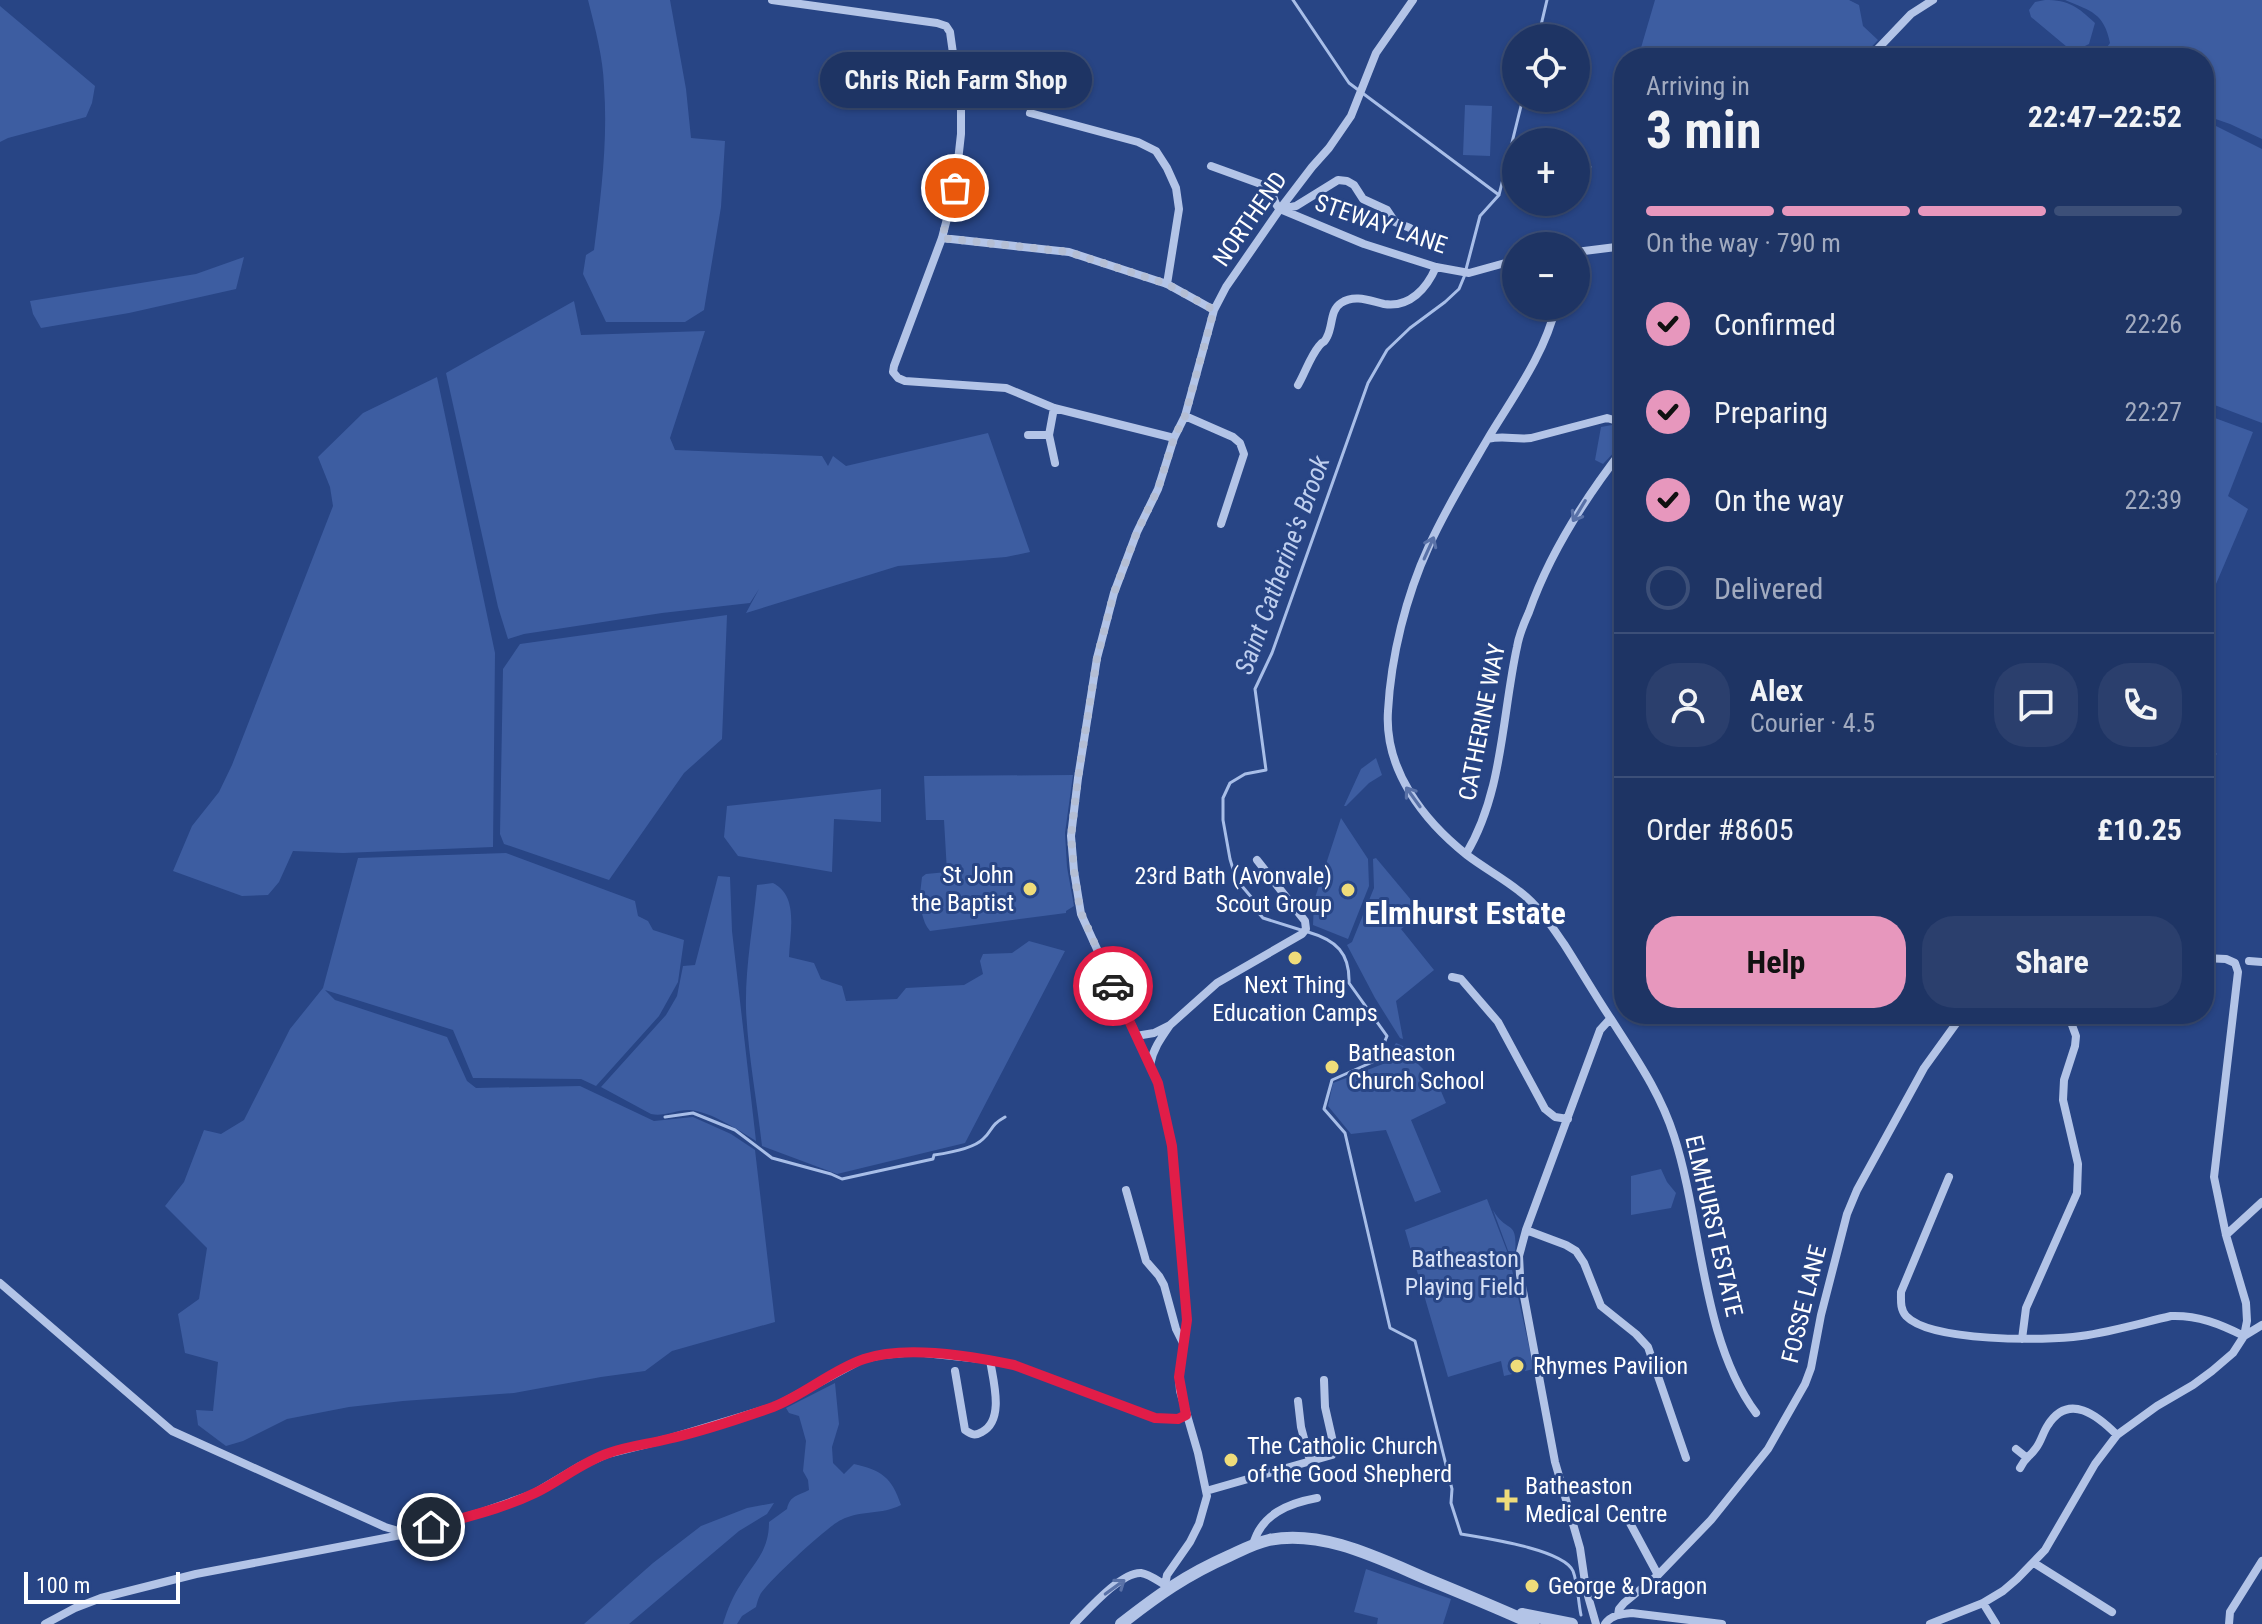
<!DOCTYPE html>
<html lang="en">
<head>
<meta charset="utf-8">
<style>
	:root { --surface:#1e3464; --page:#2b3f6d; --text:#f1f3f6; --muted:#a1aabf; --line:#3c4f78; --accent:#e797bd }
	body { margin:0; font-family:"Roboto Condensed",sans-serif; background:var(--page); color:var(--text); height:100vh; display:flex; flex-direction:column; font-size:30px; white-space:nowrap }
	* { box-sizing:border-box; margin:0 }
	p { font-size:26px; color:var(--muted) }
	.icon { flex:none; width:44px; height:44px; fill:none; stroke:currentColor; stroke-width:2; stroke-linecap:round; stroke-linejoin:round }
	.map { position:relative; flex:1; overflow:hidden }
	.details { position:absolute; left:1614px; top:48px; width:600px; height:976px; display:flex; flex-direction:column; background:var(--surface); border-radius:32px; box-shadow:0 2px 6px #0004,0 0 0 2px var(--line) }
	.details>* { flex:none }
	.controls { position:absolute; left:1502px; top:24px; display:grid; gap:16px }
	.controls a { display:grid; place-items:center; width:88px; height:88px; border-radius:50%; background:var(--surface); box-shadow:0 2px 6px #0004,0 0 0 2px var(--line); font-size:40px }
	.scale { position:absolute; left:24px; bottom:20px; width:156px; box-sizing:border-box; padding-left:8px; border:4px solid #fff; border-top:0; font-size:22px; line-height:28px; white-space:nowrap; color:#fff; -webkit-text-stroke:6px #284585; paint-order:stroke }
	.pin { position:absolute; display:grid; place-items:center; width:68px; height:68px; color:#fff; margin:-34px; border:4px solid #fff; border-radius:50%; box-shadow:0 2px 8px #0007 }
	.courier { position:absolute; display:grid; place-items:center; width:80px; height:80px; margin:-40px; border:6px solid #e11d48; border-radius:50%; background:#fff; color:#222; box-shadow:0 2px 10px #0007 }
	.bubble { position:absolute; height:56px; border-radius:28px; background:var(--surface); box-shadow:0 2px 6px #0004,0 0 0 2px var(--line); font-size:26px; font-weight:700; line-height:56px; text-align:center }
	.headline em { font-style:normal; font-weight:700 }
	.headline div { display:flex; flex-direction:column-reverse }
	.headline { display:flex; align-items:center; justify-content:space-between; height:136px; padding:0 32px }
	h1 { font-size:52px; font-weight:700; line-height:60px }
	.bar { display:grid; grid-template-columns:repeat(4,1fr); gap:12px 8px; align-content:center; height:96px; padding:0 32px }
	.bar i { height:10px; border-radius:6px; background:var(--line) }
	.bar .active { background:var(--accent) }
	.bar p { grid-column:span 4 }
	.line { display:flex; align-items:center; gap:20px; padding:0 32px; border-top:2px solid var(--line) }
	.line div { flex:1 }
	.round { display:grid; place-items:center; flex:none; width:84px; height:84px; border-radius:32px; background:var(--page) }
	ol { padding:0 32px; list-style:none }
	li { display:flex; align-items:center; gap:24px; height:88px }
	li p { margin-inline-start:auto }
	li .icon { padding:8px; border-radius:50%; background:var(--accent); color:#111; stroke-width:4 }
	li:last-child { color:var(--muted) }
	li i { width:44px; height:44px; border:4px solid var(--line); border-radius:50% }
	.button { display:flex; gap:16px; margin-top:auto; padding:16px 32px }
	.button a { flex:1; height:92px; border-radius:32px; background:var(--accent); color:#111; font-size:32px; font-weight:700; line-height:92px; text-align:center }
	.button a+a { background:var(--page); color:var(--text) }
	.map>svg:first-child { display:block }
	.green { fill:#3d5da1 }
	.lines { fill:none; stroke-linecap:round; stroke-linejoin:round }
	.stream { stroke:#a8bee8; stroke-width:3 }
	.minor { stroke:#b3c4e7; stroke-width:8 }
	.tertiary { stroke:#b3c4e7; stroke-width:12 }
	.oneway { stroke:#5971a7 }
	.done { stroke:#b4bed4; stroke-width:8; stroke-dasharray:0 14.4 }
	.route { stroke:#e11d48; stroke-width:10 }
	.poi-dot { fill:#efdc7a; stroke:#284585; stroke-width:3 }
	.labels { text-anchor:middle; stroke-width:6; stroke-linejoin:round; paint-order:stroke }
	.street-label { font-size:24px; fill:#fff; stroke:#284585 }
	.poi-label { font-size:24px; fill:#fff; stroke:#284585; text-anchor:start }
	.park-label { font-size:24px; fill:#d7e1f6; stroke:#284585 }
	.water-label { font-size:26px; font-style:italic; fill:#bfcfef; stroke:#284585 }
	.district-label { font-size:32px; font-weight:bold; fill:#fff; stroke:#284585 }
</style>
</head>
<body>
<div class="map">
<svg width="2262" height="1624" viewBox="0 0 2262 1624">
	<rect width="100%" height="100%" fill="#284585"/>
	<path class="green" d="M588,0H670L686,89L691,138L725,141L721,207L704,310L685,322H606L583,274L586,255L594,250C601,196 608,141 604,86C603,57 595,28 588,0Z
		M1655,0H1849L1859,5L1863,26L1878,40L1861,58H1638Z
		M2045,0C2069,0 2078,7 2095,23L2089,44L2073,52L2031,17L2029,10L2035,2Z
		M2065,0H2262V139L2230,124L2204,115V58H2099L2110,43C2104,13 2091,11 2065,0Z
		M0,6L95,86L92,103L86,117L8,138L0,142Z
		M1465,105L1492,106L1490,156L1463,155Z
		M1624,108V173L1612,165L1613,145Z
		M2205,124L2216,126L2262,149V423L2204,401Z
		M244,257L236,289L129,313L41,328L33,314L30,301L196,274Z
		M574,301L581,335L705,331L670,438L675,450L822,456L828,466L833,456L846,466L988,433L1030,552L1006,557L898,566L746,613L759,589L750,603L662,613L524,634L508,639L498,607L446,373Z
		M437,377L495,653L493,847L343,853L293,851L279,882L268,895L242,896L173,871L192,826L219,792L232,765L333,506L330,487L318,457L363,413Z
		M2204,414L2253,432L2228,496L2248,509L2204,612Z
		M1612,425L1619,429L1623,443L1603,464L1595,460L1601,427Z
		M727,615L722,739L684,773L609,880L504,844L500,834L503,669L520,644Z
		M1376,758L1382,775L1369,783L1346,806H1344L1361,769Z
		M1073,775L1065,833L1067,867L1074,906L1066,911V913L930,931C921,921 923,907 915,897L920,894L922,877L926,874L947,872L944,820H926L924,776Z
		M881,789V822L834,819L832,872L738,856L724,837L727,806Z
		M1341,818L1368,859L1369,886L1348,939L1313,925L1314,901Z
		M506,853L635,901L638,916L648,921L653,930L684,940L678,982L659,1016L596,1086L581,1079L473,1078L453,1030L325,990L335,1000L447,1037L467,1081L476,1088L580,1086L654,1121L693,1117L731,1134L755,1150L775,1322L672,1351L645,1371L601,1377L514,1393L403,1401L349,1407L287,1419L243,1441L226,1446L198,1425L196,1410L213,1411L218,1362L185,1353L178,1314L199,1299L207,1248L165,1206L184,1182L204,1130L221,1134L244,1120L290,1029L323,988L358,858Z
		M1376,858L1422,913L1401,929L1434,970L1396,1001L1403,1039L1400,1038L1375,998L1347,945L1352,942L1374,888L1373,859Z
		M718,876L730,877L732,931L756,1141C738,1130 712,1112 690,1110C677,1109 665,1117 651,1114L601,1087L666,1015L677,996L683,966L695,965Z
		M773,883C799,896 790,932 789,957L814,963L821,979L842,986L846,1001L897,999L906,988L964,985L983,974L980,961L983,954L1012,953L1029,941L1065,951L965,1143L837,1174L762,1146C757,1101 748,1055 746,1009C745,967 753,927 757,885Z
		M1396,1043L1403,1046L1417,1063L1438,1084L1446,1103L1411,1120L1441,1192L1415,1202L1386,1130L1351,1134L1328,1106L1333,1083L1383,1064Z
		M1661,1169L1667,1182L1676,1193L1671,1208L1631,1215V1176Z
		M1487,1199L1509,1256L1534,1369L1504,1376L1501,1361L1448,1377L1405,1230Z
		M1493,1210C1507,1235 1518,1217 1515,1254L1510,1256Z
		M835,1383L839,1424L832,1447L833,1463L844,1474L854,1464C882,1470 892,1478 901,1505C882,1515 860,1510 841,1520C829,1525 765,1584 760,1595C758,1599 757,1603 756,1607L742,1616L737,1624H723C727,1610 733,1596 741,1584C755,1561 769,1551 769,1522L787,1509C790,1495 798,1496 809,1490L808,1480L803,1471L806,1441L799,1416L789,1413L786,1408Z
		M774,1503L767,1514L739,1531L629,1624H584L653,1563L701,1526L747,1508Z
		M1366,1569L1451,1599L1443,1624H1377L1378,1618L1354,1612Z"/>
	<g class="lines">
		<path class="stream" d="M1293,0L1349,83L1499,195
			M1538,38L1547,0
			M1576,158L1590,167
			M1301,930L1263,918L1256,910L1252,898L1236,879L1230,859L1223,820V798L1230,783L1245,774L1266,770L1255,689L1272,653L1368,383L1387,350L1410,328L1445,302L1459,289L1464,277L1480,216L1499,195L1523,98
			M1308,932C1336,940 1350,953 1349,983L1387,1036L1377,1060L1332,1080L1324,1109L1345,1133L1390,1328L1415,1341L1452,1489L1451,1503L1461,1534C1484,1538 1563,1549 1573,1571C1578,1584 1578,1601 1581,1615
			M665,1117L693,1113L735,1130L772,1158L831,1174L842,1179L933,1159L934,1155C948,1153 973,1149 983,1139C994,1129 989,1126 1005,1117"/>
		<path class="minor" d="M772,0L937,23L946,26L950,32L961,110V134L955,188L942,238L894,366L893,372L898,378L905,381L1006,388L1054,408L1174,438
			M1869,58L1911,14L1933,0
			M1030,113L1138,142L1156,151L1167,168L1176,188L1179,209L1167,284
			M1211,166L1269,187C1276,195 1271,201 1280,209L1364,244L1436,267L1469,273L1516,260
			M1281,209L1296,206L1338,180L1347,181L1354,185L1363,199L1387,210L1395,222L1410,228
			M942,238L1069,252L1167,284L1214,310
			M1576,252L1624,246
			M1556,306C1545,353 1515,394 1490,435C1469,471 1446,508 1429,546C1406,596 1391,656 1388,711C1384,770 1424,821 1467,855C1484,868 1503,878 1519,891C1538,905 1551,925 1564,944C1580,969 1595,995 1611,1019C1635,1057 1660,1092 1674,1136C1702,1222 1701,1339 1756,1413
			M1298,385C1305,373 1310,357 1319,346C1325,339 1323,345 1327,337C1333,326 1330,310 1341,303C1355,294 1370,301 1384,304C1410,308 1427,288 1436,267
			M1054,408L1049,435L1055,463
			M1185,416L1233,437L1240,443L1244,454L1221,524
			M1028,435H1049
			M1488,439C1503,435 1516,440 1531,438L1607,418L1624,423
			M2204,761L2212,754
			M1466,854C1503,793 1502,715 1517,647C1519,635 1524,623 1529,612C1550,552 1585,498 1624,448
			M2204,958L2226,959L2235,963L2238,972L2214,1177L2226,1235L2246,1303L2247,1321L2244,1336
			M2249,961L2262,962
			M1452,977L1461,979L1498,1022L1545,1109L1555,1117L1568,1119
			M1170,1025L1217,983L1302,934L1306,929L1305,921L1257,860
			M1136,1036L1154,1033L1170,1025C1161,1038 1153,1049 1150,1065
			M1949,1177L1901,1292C1901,1301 1900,1309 1906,1316C1931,1342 2045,1341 2081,1336C2111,1332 2141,1323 2171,1316C2198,1315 2220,1324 2244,1336
			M1126,1190L1146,1261L1159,1276L1164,1285L1176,1329L1183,1343
			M1526,1230L1566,1245L1576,1251L1584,1263L1601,1306L1636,1334L1648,1347L1686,1458
			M2226,1235L2262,1202
			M0,1283L172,1431L385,1527L405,1533
			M2022,1339L2026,1308L2077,1193L2078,1164L2063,1100L2064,1080L2075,1046L2076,1036L2068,1014
			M955,1371L965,1430C972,1435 975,1436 982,1432C1005,1420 993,1380 990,1360
			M1298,1401L1301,1427L1310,1461
			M2016,1449L2026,1457
			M2020,1468C2027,1455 2029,1458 2036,1448C2041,1442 2043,1432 2048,1425C2069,1392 2098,1416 2117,1435
			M1206,1491L1332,1455L1335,1451L1325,1407L1324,1380
			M1630,1523L1658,1575
			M1253,1545C1261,1514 1289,1503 1317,1498
			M2034,1563L2112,1612
			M1167,1588L1165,1585L1167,1575L1190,1542L1199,1524L1207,1496L1198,1453L1180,1391L1179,1377L1187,1320L1172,1146L1158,1083L1081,914L1074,871L1071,836L1078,778L1097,658L1114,593L1137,532L1158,489L1174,438L1185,416L1214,310L1226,287L1280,209L1312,167L1329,148L1351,116L1376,53L1413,0
			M1983,1603L1996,1624
			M1618,1615L1619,1609L1624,1603L1658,1575L1711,1520L1768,1449L1805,1384L1811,1368L1821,1315L1847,1214L1857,1190L1924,1068L1963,1014
			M45,1624L75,1608L101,1598L196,1574L406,1534L482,1512L533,1494L580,1466L607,1454L667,1439L776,1406L863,1359L882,1355L915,1352L990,1360L1014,1365L1155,1418L1178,1419L1186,1415
			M1074,1624C1088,1610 1121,1572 1141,1573C1149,1574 1158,1581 1165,1585
			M1596,1624L1586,1589L1580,1548L1555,1462L1520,1275L1519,1256L1526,1230L1600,1030L1610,1019
			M1605,1624C1611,1615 1621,1614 1632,1613L1722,1624
			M1930,1624L1983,1603L2003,1591L2017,1579L2045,1550L2095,1464L2117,1435L2157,1406L2193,1385L2212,1371L2233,1353L2244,1336L2262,1325
			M2229,1624L2230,1612L2262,1561"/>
		<path class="tertiary" d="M1522,1614L1572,1624
			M1121,1624C1158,1595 1186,1575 1229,1556C1242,1550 1255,1543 1269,1540C1324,1529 1382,1560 1432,1581C1466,1595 1500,1609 1533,1624"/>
	</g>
	<defs><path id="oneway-shaft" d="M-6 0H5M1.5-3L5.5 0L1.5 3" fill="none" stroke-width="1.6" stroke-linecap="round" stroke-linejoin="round" transform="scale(2)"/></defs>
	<g class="oneway">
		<use href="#oneway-shaft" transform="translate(1579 511) rotate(121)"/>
		<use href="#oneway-shaft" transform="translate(1429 548) rotate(-66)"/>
		<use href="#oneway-shaft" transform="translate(1413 797) rotate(-126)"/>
		<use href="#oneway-shaft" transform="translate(1115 1587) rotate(-36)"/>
	</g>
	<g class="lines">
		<path class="done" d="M955,188L942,238L1069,252L1167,284L1214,310L1185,416L1174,438L1158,489L1137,532L1114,593L1097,658L1078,778L1071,836L1074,871L1080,910L1113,986"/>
		<path class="route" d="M431,1527C465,1517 502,1509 535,1493C560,1481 582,1462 609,1453C629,1446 649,1444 668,1439C703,1431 739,1419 773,1407C804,1395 832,1370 864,1359C904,1345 972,1356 1014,1365L1155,1418L1178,1419L1186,1415L1179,1377L1187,1320L1172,1146L1158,1083L1113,986"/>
	</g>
	<g class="poi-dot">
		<circle cx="1030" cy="889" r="8"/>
		<circle cx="1348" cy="890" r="8"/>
		<circle cx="1295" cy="958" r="8"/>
		<circle cx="1332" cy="1067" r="8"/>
		<circle cx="1517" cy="1366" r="8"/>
		<circle cx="1231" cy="1460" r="8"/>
		<path d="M1503 1488h8v8h8v8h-8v8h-8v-8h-8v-8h8z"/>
		<circle cx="1532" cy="1586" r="8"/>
	</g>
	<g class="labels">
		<g class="street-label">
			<text transform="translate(1250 219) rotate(-55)" y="8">NORTHEND</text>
			<text transform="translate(1381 224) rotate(19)" y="8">STEWAY LANE</text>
			<text transform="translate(1482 722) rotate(-79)" y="8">CATHERINE WAY</text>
			<text transform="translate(1714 1226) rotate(77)" y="8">ELMHURST ESTATE</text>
			<text transform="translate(1804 1304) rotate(-76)" y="8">FOSSE LANE</text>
		</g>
		<g class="poi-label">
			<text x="1014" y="883" text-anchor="end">St John<tspan x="1014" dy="28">the Baptist</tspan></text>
			<text x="1332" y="884" text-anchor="end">23rd Bath (Avonvale)<tspan x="1332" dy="28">Scout Group</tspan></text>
			<text x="1295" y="993" text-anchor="middle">Next Thing<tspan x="1295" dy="28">Education Camps</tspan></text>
			<text x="1348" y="1061">Batheaston<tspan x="1348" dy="28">Church School</tspan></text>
			<text x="1533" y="1374">Rhymes Pavilion</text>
			<text x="1247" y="1454">The Catholic Church<tspan x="1247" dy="28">of the Good Shepherd</tspan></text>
			<text x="1525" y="1494">Batheaston<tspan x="1525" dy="28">Medical Centre</tspan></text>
			<text x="1548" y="1594">George &amp; Dragon</text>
		</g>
		<g class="park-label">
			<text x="1465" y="1267">Batheaston<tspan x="1465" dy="28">Playing Field</tspan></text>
		</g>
		<g class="water-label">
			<text transform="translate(1282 565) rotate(-70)" y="9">Saint Catherine's Brook</text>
		</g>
		<g class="district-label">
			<text x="1465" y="924">Elmhurst Estate</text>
		</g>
	</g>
</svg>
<div class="controls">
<a><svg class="icon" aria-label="locate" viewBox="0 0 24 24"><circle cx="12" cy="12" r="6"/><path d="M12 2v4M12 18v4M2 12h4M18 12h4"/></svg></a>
<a>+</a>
<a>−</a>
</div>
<div class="scale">100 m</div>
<div class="pin" style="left:955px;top:188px;background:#ea580c"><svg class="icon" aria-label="bag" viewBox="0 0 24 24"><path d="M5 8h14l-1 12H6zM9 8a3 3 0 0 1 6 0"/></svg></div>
<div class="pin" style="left:431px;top:1527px;background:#1f2937"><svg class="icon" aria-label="home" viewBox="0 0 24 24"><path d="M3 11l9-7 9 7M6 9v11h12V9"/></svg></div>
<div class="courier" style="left:1113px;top:986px"><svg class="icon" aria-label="car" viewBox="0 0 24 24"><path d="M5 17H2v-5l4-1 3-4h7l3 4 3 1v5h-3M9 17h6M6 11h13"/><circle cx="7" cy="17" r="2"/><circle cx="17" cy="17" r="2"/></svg></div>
<div class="bubble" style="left:820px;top:52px;width:272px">Chris Rich Farm Shop</div>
<section class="details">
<div class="headline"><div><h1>3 min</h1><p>Arriving in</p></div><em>22:47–22:52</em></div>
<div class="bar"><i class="active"></i><i class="active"></i><i class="active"></i><i></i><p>On the way · 790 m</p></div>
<ol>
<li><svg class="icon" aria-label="check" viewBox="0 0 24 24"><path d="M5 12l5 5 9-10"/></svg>Confirmed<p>22:26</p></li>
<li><svg class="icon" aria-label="check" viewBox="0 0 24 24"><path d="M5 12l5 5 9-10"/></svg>Preparing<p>22:27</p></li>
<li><svg class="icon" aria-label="check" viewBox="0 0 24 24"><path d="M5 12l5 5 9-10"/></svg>On the way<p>22:39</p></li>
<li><i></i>Delivered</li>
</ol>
<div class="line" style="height:144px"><a class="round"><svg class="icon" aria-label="person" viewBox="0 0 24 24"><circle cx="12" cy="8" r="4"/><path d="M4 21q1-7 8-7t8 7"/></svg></a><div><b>Alex</b><p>Courier · 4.5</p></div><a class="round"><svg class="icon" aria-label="chat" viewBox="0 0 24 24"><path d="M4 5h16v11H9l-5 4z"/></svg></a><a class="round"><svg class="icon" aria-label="phone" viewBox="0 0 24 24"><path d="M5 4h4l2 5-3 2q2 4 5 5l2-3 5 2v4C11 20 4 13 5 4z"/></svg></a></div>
<div class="line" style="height:104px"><div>Order #8605</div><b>£10.25</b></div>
<div class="button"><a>Help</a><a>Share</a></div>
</section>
</div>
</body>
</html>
